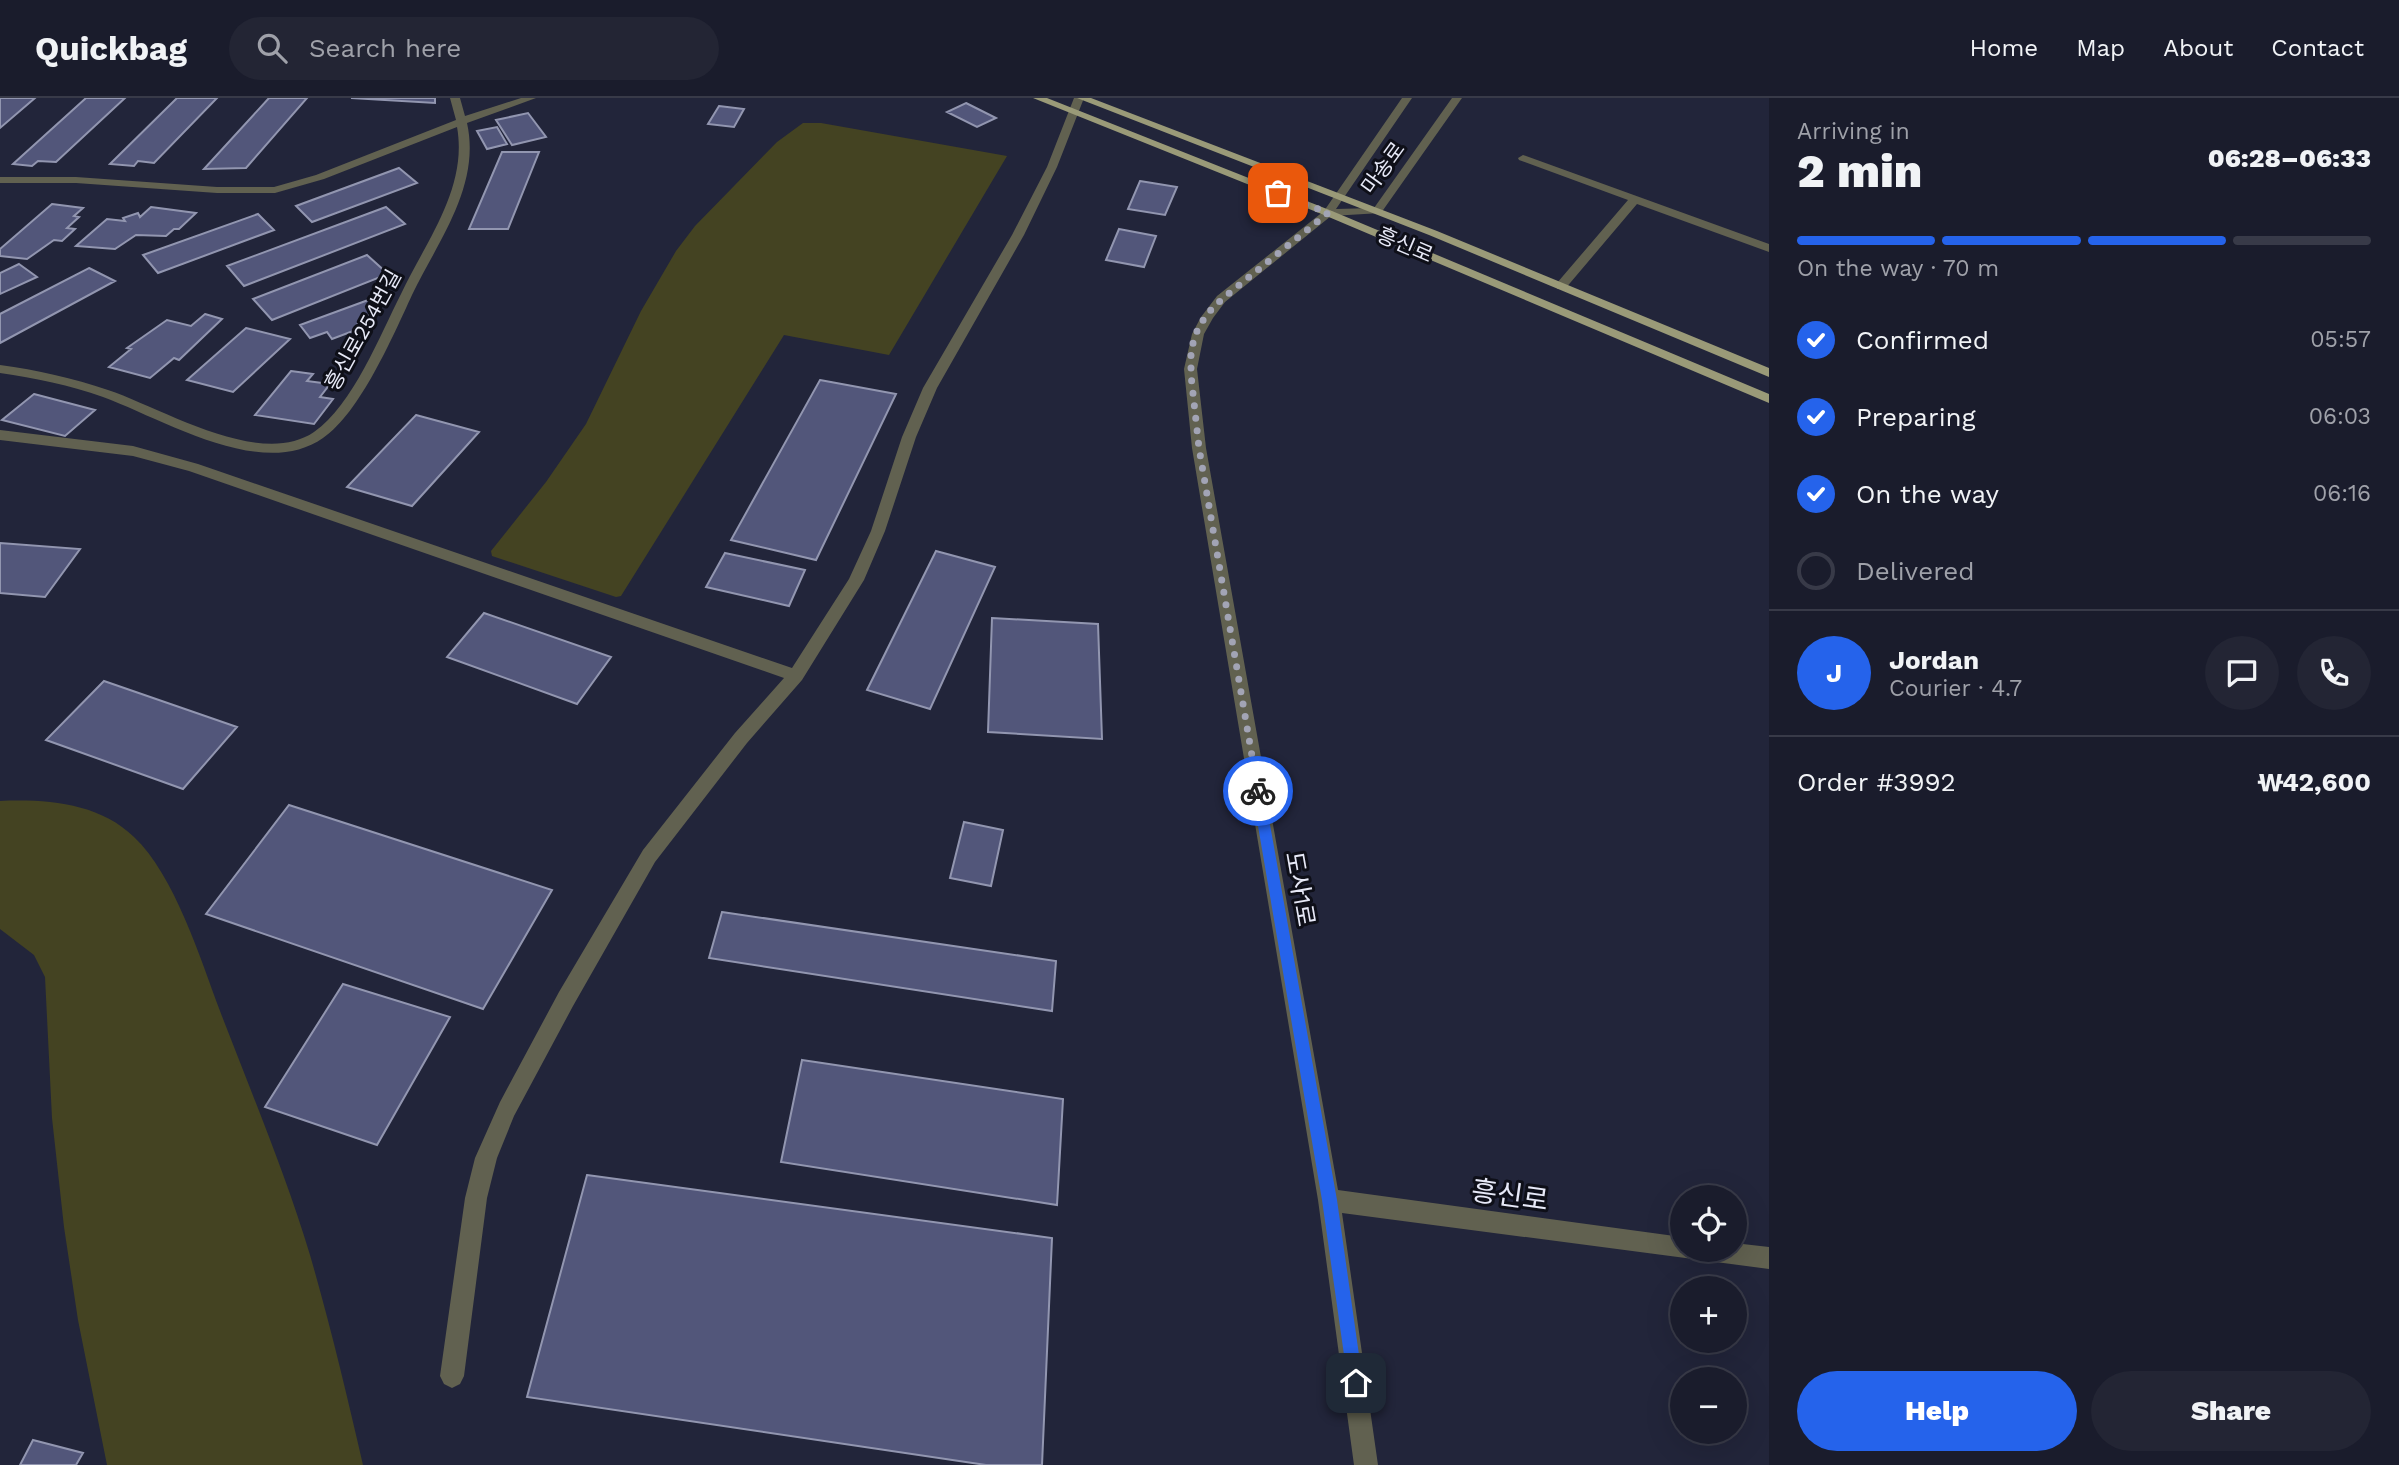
<!DOCTYPE html>
<html lang="en">
<head>
<meta charset="utf-8">
<style>
	:root { --surface:#1a1c2c; --page:#232534; --text:#f1f3f6; --muted:#9fa1a9; --line:#383a48; --accent:#2563eb }
	body { margin:0; font-family:"Work Sans","Noto Sans KR",sans-serif; background:var(--page); color:var(--text); height:100vh; display:flex; flex-direction:column; font-size:26px; white-space:nowrap }
	* { box-sizing:border-box; margin:0 }
	p { font-size:23px; color:var(--muted) }
	.icon { flex:none; width:38px; height:38px; fill:none; stroke:currentColor; stroke-width:2; stroke-linecap:round; stroke-linejoin:round }
	.map { position:relative; flex:1; overflow:hidden }
	.sheet { display:flex; flex-direction:column; background:var(--surface); width:630px }
	.sheet>* { flex:none }
	.tools { position:absolute; left:1670px; top:1087px; display:grid; gap:14px }
	.tools a { display:grid; place-items:center; width:77px; height:77px; border-radius:50%; background:var(--surface); box-shadow:0 7px 28px #0002,0 0 0 2px var(--line); font-size:35px }
	.pin { position:absolute; display:grid; place-items:center; width:60px; height:60px; color:#fff; margin:-30px; border-radius:14px; box-shadow:0 4px 10px #0006 }
	.courier { position:absolute; display:grid; place-items:center; width:70px; height:70px; margin:-35px; border:5px solid #2563eb; border-radius:50%; background:#fff; color:#222; box-shadow:0 2px 9px #0007 }
	.overview em { font-style:normal; font-weight:800 }
	.overview div { display:flex; flex-direction:column-reverse }
	.overview { display:flex; align-items:center; justify-content:space-between; height:119px; padding:0 28px }
	h1 { font-size:46px; font-weight:800; line-height:52px }
	.bar { display:grid; grid-template-columns:repeat(4,1fr); gap:10px 7px; align-content:center; height:84px; padding:0 28px }
	.bar i { height:9px; border-radius:5px; background:var(--line) }
	.bar .selected { background:var(--accent) }
	.bar p { grid-column:span 4 }
	.line { display:flex; align-items:center; gap:18px; padding:0 28px; border-top:2px solid var(--line) }
	.line div { flex:1 }
	.round { display:grid; place-items:center; flex:none; width:74px; height:74px; border-radius:37px; background:var(--page) }
	ol { padding:0 28px; list-style:none }
	li { display:flex; align-items:center; gap:21px; height:77px }
	li p { margin-inline-start:auto }
	li .icon { padding:7px; border-radius:50%; background:var(--accent); color:#fff; stroke-width:4 }
	li:last-child { color:var(--muted) }
	li i { width:38px; height:38px; border:4px solid var(--line); border-radius:50% }
	.primary-button { display:flex; gap:14px; margin-top:auto; padding:14px 28px }
	.primary-button a { flex:1; height:80px; border-radius:42px; background:var(--accent); color:#fff; font-size:28px; font-weight:800; line-height:80px; text-align:center }
	.primary-button a+a { background:var(--page); color:var(--text) }
	header { display:flex; align-items:center; gap:42px; box-sizing:border-box; height:98px; padding:0 35px; background:var(--surface); border-bottom:2px solid var(--line) }
	header strong { font-size:33px }
	nav { display:flex; gap:38px; margin-inline-start:auto; font-size:24px }
	.search { width:490px; height:63px; background:var(--page); display:flex; align-items:center; gap:18px; box-sizing:border-box; padding:0 24px; border-radius:38px; color:var(--muted); font-size:26px }
	main { display:flex; flex:1; min-height:0 }
	.map>svg:first-child { display:block }
	.green { fill:#444322 }
	.building { fill:#52567a; stroke:#9296b0; stroke-width:2 }
	.lines { fill:none; stroke-linecap:round; stroke-linejoin:round }
	.minor { fill:#616150; fill-rule:evenodd }
	.major { fill:#9a9a78; fill-rule:evenodd }
	.route { fill:#2563eb }
	.done { stroke:#a2a4b5; stroke-width:7; stroke-dasharray:0 12.6 }
	.labels { text-anchor:middle; stroke-width:6; stroke-linejoin:round; paint-order:stroke }
	.far-street-label { font-size:21px; fill:#e7e9f7; stroke:#0e0f18 }
	.street-label { font-size:24px; fill:#e7e9f7; stroke:#0e0f18 }
	.near-street-label { font-size:28px; fill:#e7e9f7; stroke:#0e0f18 }
</style>
</head>
<body>
<header>
<strong>Quickbag</strong>
<div class="search"><svg class="icon" aria-label="search" viewBox="0 0 24 24"><circle cx="10" cy="10" r="6"/><path d="M15 15l6 6"/></svg>Search here</div>
<nav><a>Home</a><a>Map</a><a>About</a><a>Contact</a></nav>
</header>
<main>
<div class="map">
<svg width="1769" height="1367" viewBox="0 0 1769 1367">
	<rect width="100%" height="100%" fill="#22253a"/>
	<path class="green" d="M803,25H821L1007,58L889,257L784,237L621,498L616,499L492,458L491,453L546,384L586,326L641,213L676,153L695,128L777,44Z
		M0,703C47,701 99,705 134,739C174,776 201,862 220,913C251,994 285,1074 310,1157C330,1226 347,1297 363,1367H107L78,1222L64,1129L52,1020L45,879L34,857L0,831Z"/>
	<path class="building" d="M0,0H35L0,30Z
		M86,0H125L56,64L38,63L32,68L13,66Z
		M177,0H217L154,65L138,63L134,68L110,66Z
		M269,0H307L246,70L204,71Z
		M351,0H435V5Z
		M966,5L996,20L977,29L947,14Z
		M719,8L744,11L734,29L708,26Z
		M528,15L546,39L512,47L496,22Z
		M497,29L507,46L487,51L477,33Z
		M502,54H539L508,131H469Z
		M399,70L417,85L312,124L296,108Z
		M1140,83L1177,89L1165,117L1128,111Z
		M52,106L83,110L74,118L79,119L67,130L75,131L62,143L54,142L27,161L0,158V151Z
		M151,109L196,115L179,131H174L166,138L136,137L115,151L76,148L107,121L125,123L123,120L138,115L140,119Z
		M386,109L405,126L244,188L227,168Z
		M258,116L274,132L158,175L143,157Z
		M1119,131L1156,138L1144,169L1106,162Z
		M367,157L388,176L272,222L253,201Z
		M19,166L37,179L0,196V175Z
		M89,170L115,183L0,245V216Z
		M371,201L381,212L363,219L366,223L358,226L361,230L332,241L327,234L310,240L300,227Z
		M205,216L222,221L179,262L174,260L150,280L109,269L131,251L127,250L167,222L191,228Z
		M246,230L290,241L233,294L187,282Z
		M291,273L313,276L307,283L330,286L320,299L333,301L314,326L255,317Z
		M820,282L896,296L816,462L731,442Z
		M34,296L95,312L65,338L2,322Z
		M416,317L479,334L412,408L347,389Z
		M0,445L80,451L45,499L0,495Z
		M936,453L995,469L930,611L867,592Z
		M725,455L805,472L789,508L706,489Z
		M484,515L611,559L577,606L447,559Z
		M992,520L1098,526L1102,641L988,634Z
		M104,583L237,629L183,691L46,642Z
		M289,707L552,792L483,911L206,816Z
		M964,724L1003,732L991,788L950,780Z
		M722,814L1056,863L1052,913L709,860Z
		M343,886L450,919L377,1047L265,1009Z
		M802,962L1063,1001L1057,1107L781,1064Z
		M587,1077L1052,1140L1042,1367H986L527,1299Z
		M33,1342L83,1355L76,1367H20Z"/>
	<g class="lines">
		<path class="minor" d="M450,0H460L465,18L521,0H536L467,25C481,88 438,143 412,197C393,238 360,315 323,340C262,383 163,321 103,299C70,287 35,280 0,275V267C37,272 73,280 108,292C162,310 260,371 314,334C353,307 380,237 401,196C426,143 468,90 457,29L324,81L275,95H217L76,85H0V79H76L217,89H274L316,77L456,22Z
			M1074,0H1084L1057,69L1024,137L937,290L916,339L885,433L864,482L802,582L747,645L655,764L573,908L514,1018L497,1060L487,1100L464,1278L460,1286L452,1290L444,1286L440,1278L465,1100L475,1060L500,1004L559,894L643,752L735,635L784,580L189,373L133,358L0,342V332L133,348L198,366L792,570L849,481L871,433L902,339L923,290L1012,137L1047,69Z
			M1402,0H1412L1336,111L1374,110L1452,0H1462L1381,115L1331,118L1225,204L1213,220L1204,236L1197,271L1206,350L1338,1092L1682,1139V1152H1734V1145L1769,1149V1171L1342,1115L1378,1367H1354L1318,1102L1192,350L1184,271L1192,236L1201,219L1217,198L1324,113Z
			M1523,57L1769,146V154L1637,106L1565,191H1557V185L1628,102L1519,62L1518,60Z"/>
		<path class="major" d="M1033,0H1047L1332,113L1769,296V305L1324,117Z
			M1077,0H1091L1437,133L1769,270V279L1429,137Z"/>
	</g>
	<path class="route" d="M1258,688L1264,693L1337,1102L1363,1285L1361,1291L1356,1293L1350,1291L1348,1285L1322,1102L1252,693Z"/>
	<g class="lines">
		<path class="done" d="M1258,693L1199,350L1191,277V252L1196,235L1206,217L1222,201L1328,115L1278,95"/>
	</g>
	<g class="labels">
		<g class="far-street-label">
			<text transform="translate(1383 70) rotate(-54)" y="7">마송로</text>
			<text transform="translate(1405 147) rotate(23)" y="7">흥신로</text>
			<text transform="translate(363 232) rotate(-61)" y="7">흥신로254번길</text>
		</g>
		<g class="street-label">
			<text transform="translate(1300 791) rotate(80)" y="8">도사1로</text>
		</g>
		<g class="near-street-label">
			<text transform="translate(1510 1097) rotate(8)" y="10">흥신로</text>
		</g>
	</g>
</svg>
<div class="tools">
<a><svg class="icon" aria-label="locate" viewBox="0 0 24 24"><circle cx="12" cy="12" r="6"/><path d="M12 2v4M12 18v4M2 12h4M18 12h4"/></svg></a>
<a>+</a>
<a>−</a>
</div>
<div class="pin" style="left:1278px;top:95px;background:#ea580c"><svg class="icon" aria-label="bag" viewBox="0 0 24 24"><path d="M5 8h14l-1 12H6zM9 8a3 3 0 0 1 6 0"/></svg></div>
<div class="pin" style="left:1356px;top:1285px;background:#1f2937"><svg class="icon" aria-label="home" viewBox="0 0 24 24"><path d="M3 11l9-7 9 7M6 9v11h12V9"/></svg></div>
<div class="courier" style="left:1258px;top:693px"><svg class="icon" aria-label="bike" viewBox="0 0 24 24"><circle cx="6" cy="16" r="4"/><circle cx="18" cy="16" r="4"/><path d="M6 16l4-8h5l3 8M10 8l3 8H6M13 5h3"/></svg></div>
</div>
<section class="sheet">
<div class="overview"><div><h1>2 min</h1><p>Arriving in</p></div><em>06:28–06:33</em></div>
<div class="bar"><i class="selected"></i><i class="selected"></i><i class="selected"></i><i></i><p>On the way · 70 m</p></div>
<ol>
<li><svg class="icon" aria-label="check" viewBox="0 0 24 24"><path d="M5 12l5 5 9-10"/></svg>Confirmed<p>05:57</p></li>
<li><svg class="icon" aria-label="check" viewBox="0 0 24 24"><path d="M5 12l5 5 9-10"/></svg>Preparing<p>06:03</p></li>
<li><svg class="icon" aria-label="check" viewBox="0 0 24 24"><path d="M5 12l5 5 9-10"/></svg>On the way<p>06:16</p></li>
<li><i></i>Delivered</li>
</ol>
<div class="line" style="height:126px"><b class="round" style="background:var(--accent);color:#fff">J</b><div><b>Jordan</b><p>Courier · 4.7</p></div><a class="round"><svg class="icon" aria-label="chat" viewBox="0 0 24 24"><path d="M4 5h16v11H9l-5 4z"/></svg></a><a class="round"><svg class="icon" aria-label="phone" viewBox="0 0 24 24"><path d="M5 4h4l2 5-3 2q2 4 5 5l2-3 5 2v4C11 20 4 13 5 4z"/></svg></a></div>
<div class="line" style="height:91px"><div>Order #3992</div><b>₩42,600</b></div>
<div class="primary-button"><a>Help</a><a>Share</a></div>
</section>
</main>
</body>
</html>
